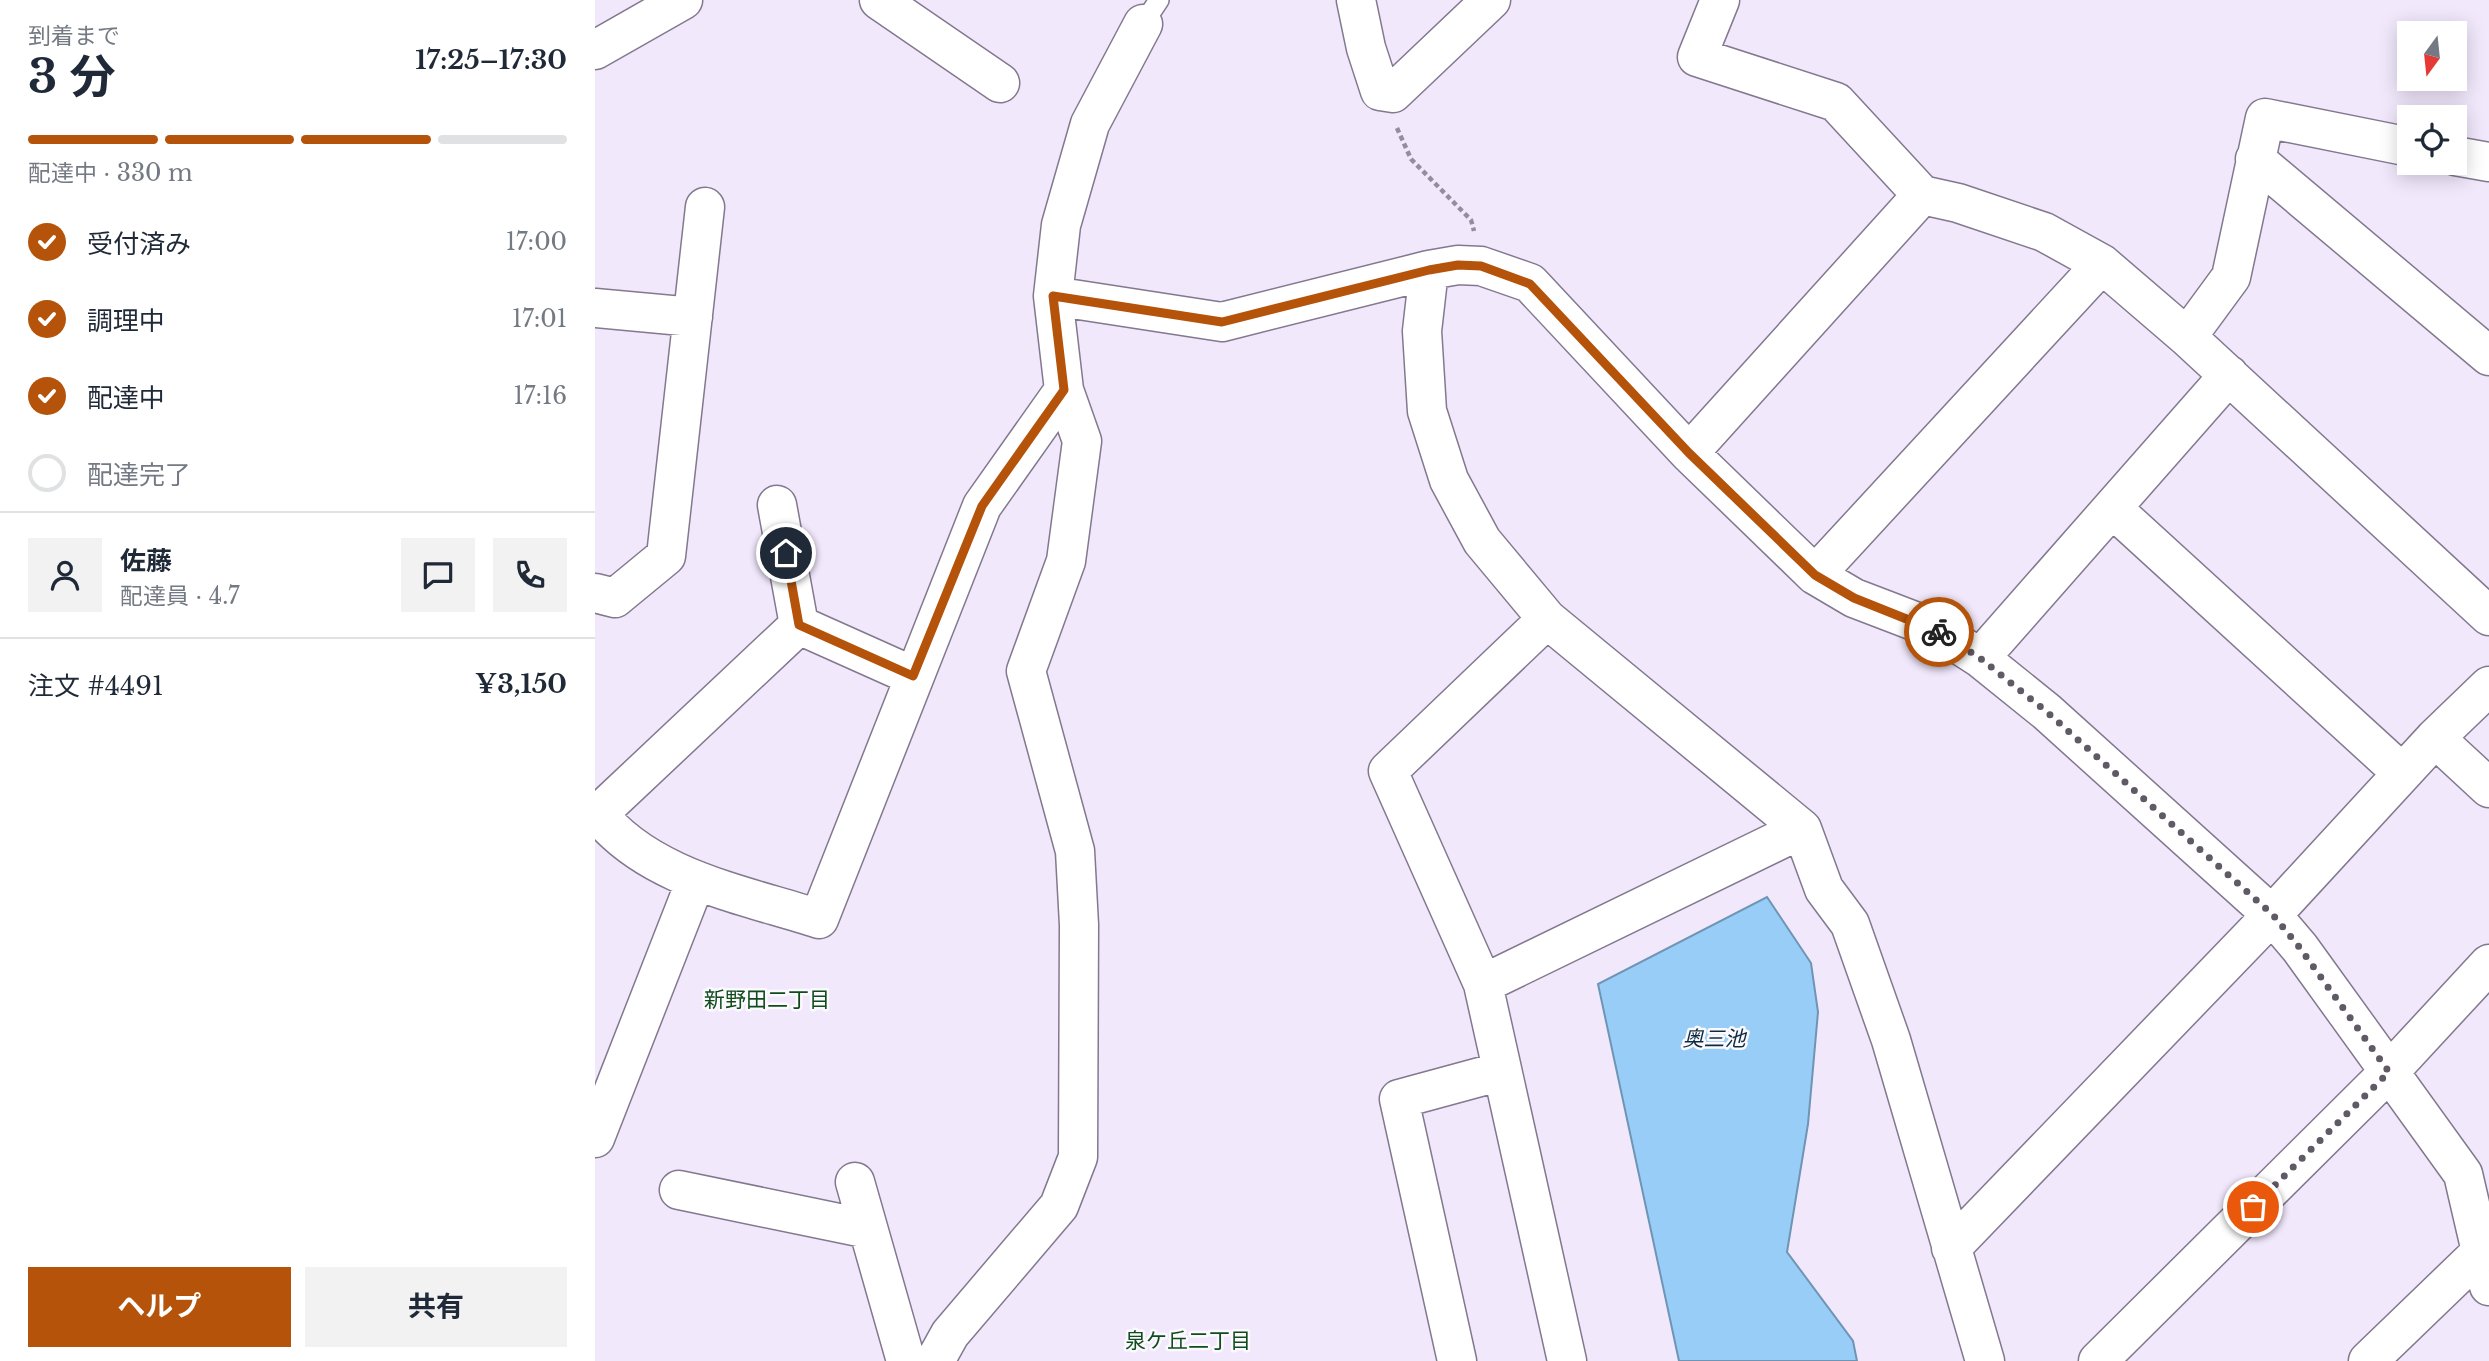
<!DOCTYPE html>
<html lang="ja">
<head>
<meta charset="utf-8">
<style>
	:root { --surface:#fff; --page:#f2f2f3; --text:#1f2937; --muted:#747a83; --line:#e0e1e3; --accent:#b45309 }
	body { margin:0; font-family:"Libre Baskerville","Noto Sans JP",serif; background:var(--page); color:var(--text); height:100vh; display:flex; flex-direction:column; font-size:26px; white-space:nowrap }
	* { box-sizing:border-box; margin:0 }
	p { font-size:23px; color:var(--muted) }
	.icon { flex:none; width:38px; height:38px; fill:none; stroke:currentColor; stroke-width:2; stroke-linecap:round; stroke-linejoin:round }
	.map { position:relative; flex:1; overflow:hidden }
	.drawer { display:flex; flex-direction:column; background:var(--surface); width:595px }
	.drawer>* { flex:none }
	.needle { width:46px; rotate:195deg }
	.fabs { position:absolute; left:1802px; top:21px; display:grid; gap:14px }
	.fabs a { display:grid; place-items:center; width:70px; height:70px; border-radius:0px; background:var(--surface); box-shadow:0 4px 18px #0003; font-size:35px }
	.pin { position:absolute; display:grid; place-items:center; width:60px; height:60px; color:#fff; margin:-30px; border:4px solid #fff; border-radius:50%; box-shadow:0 2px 7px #0007 }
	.courier { position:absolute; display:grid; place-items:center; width:70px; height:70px; margin:-35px; border:5px solid #b45309; border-radius:50%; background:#fff; color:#222; box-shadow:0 2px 9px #0007 }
	.summary em { font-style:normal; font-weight:700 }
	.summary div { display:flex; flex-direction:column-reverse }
	.summary { display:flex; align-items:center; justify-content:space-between; height:119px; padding:0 28px }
	h1 { font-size:46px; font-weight:700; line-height:52px }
	.bar { display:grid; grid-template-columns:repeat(4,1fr); gap:10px 7px; align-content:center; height:84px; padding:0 28px }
	.bar i { height:9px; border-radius:5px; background:var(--line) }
	.bar .on { background:var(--accent) }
	.bar p { grid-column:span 4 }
	.line { display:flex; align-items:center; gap:18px; padding:0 28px; border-top:2px solid var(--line) }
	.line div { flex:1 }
	.round { display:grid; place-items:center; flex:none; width:74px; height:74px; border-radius:0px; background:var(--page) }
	ol { padding:0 28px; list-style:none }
	li { display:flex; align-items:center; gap:21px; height:77px }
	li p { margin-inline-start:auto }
	li .icon { padding:7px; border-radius:50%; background:var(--accent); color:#fff; stroke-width:4 }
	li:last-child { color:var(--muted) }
	li i { width:38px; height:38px; border:4px solid var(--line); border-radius:50% }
	.button { display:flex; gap:14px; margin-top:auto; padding:14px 28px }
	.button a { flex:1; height:80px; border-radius:0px; background:var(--accent); color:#fff; font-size:28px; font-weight:700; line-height:80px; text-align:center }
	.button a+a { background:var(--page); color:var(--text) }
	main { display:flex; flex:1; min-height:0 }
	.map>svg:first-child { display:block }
	.water { fill:#97cdf7; stroke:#6f94b4; stroke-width:2 }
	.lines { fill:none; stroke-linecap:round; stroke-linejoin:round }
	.lane-casing { stroke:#83788e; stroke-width:22 }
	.street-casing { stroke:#83788e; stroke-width:41 }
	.secondary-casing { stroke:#83788e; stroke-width:41 }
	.path { stroke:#948d9c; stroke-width:4.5; stroke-dasharray:5 3.5; stroke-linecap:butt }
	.lane { stroke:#fff; stroke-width:19 }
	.street { stroke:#fff; stroke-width:38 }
	.secondary { stroke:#fff; stroke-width:38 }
	.done { stroke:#605a66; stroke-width:7; stroke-dasharray:0 12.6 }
	.route { stroke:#b45309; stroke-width:9 }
	.labels { text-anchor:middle; stroke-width:5; stroke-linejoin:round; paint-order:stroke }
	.neighbourhood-label { font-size:21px; fill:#0f4c1b; stroke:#fbf9fe }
	.water-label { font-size:21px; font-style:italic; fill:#0e2c41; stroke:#fbf9fe }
</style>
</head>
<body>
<main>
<section class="drawer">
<div class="summary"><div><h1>3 分</h1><p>到着まで</p></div><em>17:25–17:30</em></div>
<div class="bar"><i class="on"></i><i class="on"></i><i class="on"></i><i></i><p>配達中 · 330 m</p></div>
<ol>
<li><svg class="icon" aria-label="check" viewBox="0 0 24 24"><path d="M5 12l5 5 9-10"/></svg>受付済み<p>17:00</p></li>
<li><svg class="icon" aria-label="check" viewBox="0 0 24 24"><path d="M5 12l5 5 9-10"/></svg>調理中<p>17:01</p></li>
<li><svg class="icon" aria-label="check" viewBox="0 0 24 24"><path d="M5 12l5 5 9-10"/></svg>配達中<p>17:16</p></li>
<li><i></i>配達完了</li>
</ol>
<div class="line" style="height:126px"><a class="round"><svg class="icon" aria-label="person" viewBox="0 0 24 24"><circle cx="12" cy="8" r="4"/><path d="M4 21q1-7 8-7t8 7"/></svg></a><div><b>佐藤</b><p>配達員 · 4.7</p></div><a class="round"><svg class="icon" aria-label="chat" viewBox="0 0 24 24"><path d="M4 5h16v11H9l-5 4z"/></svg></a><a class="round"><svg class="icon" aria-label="phone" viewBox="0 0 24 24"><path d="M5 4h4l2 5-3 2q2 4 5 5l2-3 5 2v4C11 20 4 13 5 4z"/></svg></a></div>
<div class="line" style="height:91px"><div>注文 #4491</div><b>¥3,150</b></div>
<div class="button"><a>ヘルプ</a><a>共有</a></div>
</section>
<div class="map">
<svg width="1894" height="1361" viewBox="0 0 1894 1361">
	<rect width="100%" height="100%" fill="#f1e8fc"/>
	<path class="water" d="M1172,897L1216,963L1223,1012L1213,1124L1192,1252L1258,1341L1262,1361H1084L1003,984Z"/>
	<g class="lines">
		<g class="lane-casing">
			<path id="lane" d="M548,24L564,0"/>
		</g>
		<g class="street-casing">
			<path id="street" d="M284,0L405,83
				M761,0L771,48L785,91L798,93L896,0
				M1125,0L1102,57L1241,102L1327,195
				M1860,156L1894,162
				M1660,159L1894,356
				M834,270L827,331L832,411L854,480L887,541L952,619L1207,829L1229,889L1255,924L1296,1040L1390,1361
				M458,296L627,322L834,270L863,265L886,266L935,283L1094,453L1220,575L1259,598L1340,629L1385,658L1452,712L1677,915L1705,948L1868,1174L1894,1286
				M0,308L98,317
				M1592,337L1636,277L1670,118L1815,147
				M1094,453L1327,195L1363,203L1449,232L1507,264L1592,337L1894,616
				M182,505L204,625L318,676
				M1517,508L1807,773
				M1220,575L1507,264
				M0,593L20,598L71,556L110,207
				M952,619L793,771L888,984L972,1361
				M1385,658L1634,375
				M1840,738L1894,788
				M0,810C51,878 147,894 224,919L387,506L469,390
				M0,817L204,625
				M888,984L1207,829
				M0,1138L101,880
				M260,1182L311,1361
				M84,1190L273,1229
				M1356,1248L1677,915L1840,738L1894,686
				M340,1361L355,1334L464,1206L483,1157L484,925L480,851L431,671L471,561L487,441L469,390L458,296L466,225L495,124L548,24
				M862,1361L804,1099L907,1071
				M1503,1361L1794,1072L1894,964
				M1773,1361L1885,1253"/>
		</g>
		<g class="secondary-casing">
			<path id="secondary" d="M0,50L88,0"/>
		</g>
		<path class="path" d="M802,128L816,159L876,220L879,231"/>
		<use href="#lane" class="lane"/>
		<use href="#street" class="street"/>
		<use href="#secondary" class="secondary"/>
	</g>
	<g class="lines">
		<path class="done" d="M1344,632L1385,658L1452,712L1678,915L1705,948L1794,1072L1658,1207"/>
		<path class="route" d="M191,553L204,625L318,676L387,506L469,390L458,296L627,322L834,270L863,265L886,266L935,284L1094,453L1220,575L1259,598L1344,632"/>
	</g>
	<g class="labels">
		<g class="neighbourhood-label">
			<text x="172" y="1007">新野田二丁目</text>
			<text x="593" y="1348">泉ケ丘二丁目</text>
		</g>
		<g class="water-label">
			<text x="1119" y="1046">奥三池</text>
		</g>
	</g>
</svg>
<div class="fabs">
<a><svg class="needle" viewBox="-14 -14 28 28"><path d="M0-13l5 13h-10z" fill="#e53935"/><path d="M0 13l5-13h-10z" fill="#747a83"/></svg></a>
<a><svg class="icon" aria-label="locate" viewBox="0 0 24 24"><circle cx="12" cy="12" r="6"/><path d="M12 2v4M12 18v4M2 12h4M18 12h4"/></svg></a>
</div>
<div class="pin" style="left:1658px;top:1207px;background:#ea580c"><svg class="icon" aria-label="bag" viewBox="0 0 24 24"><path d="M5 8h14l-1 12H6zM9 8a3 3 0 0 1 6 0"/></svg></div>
<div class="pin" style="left:191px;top:553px;background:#1f2937"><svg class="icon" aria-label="home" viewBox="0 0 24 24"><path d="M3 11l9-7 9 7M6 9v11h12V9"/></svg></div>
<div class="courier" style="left:1344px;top:632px"><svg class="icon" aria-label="bike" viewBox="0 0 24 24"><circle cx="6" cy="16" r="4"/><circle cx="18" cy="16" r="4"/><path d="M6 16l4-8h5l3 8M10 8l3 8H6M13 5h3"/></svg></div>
</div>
</main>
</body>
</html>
